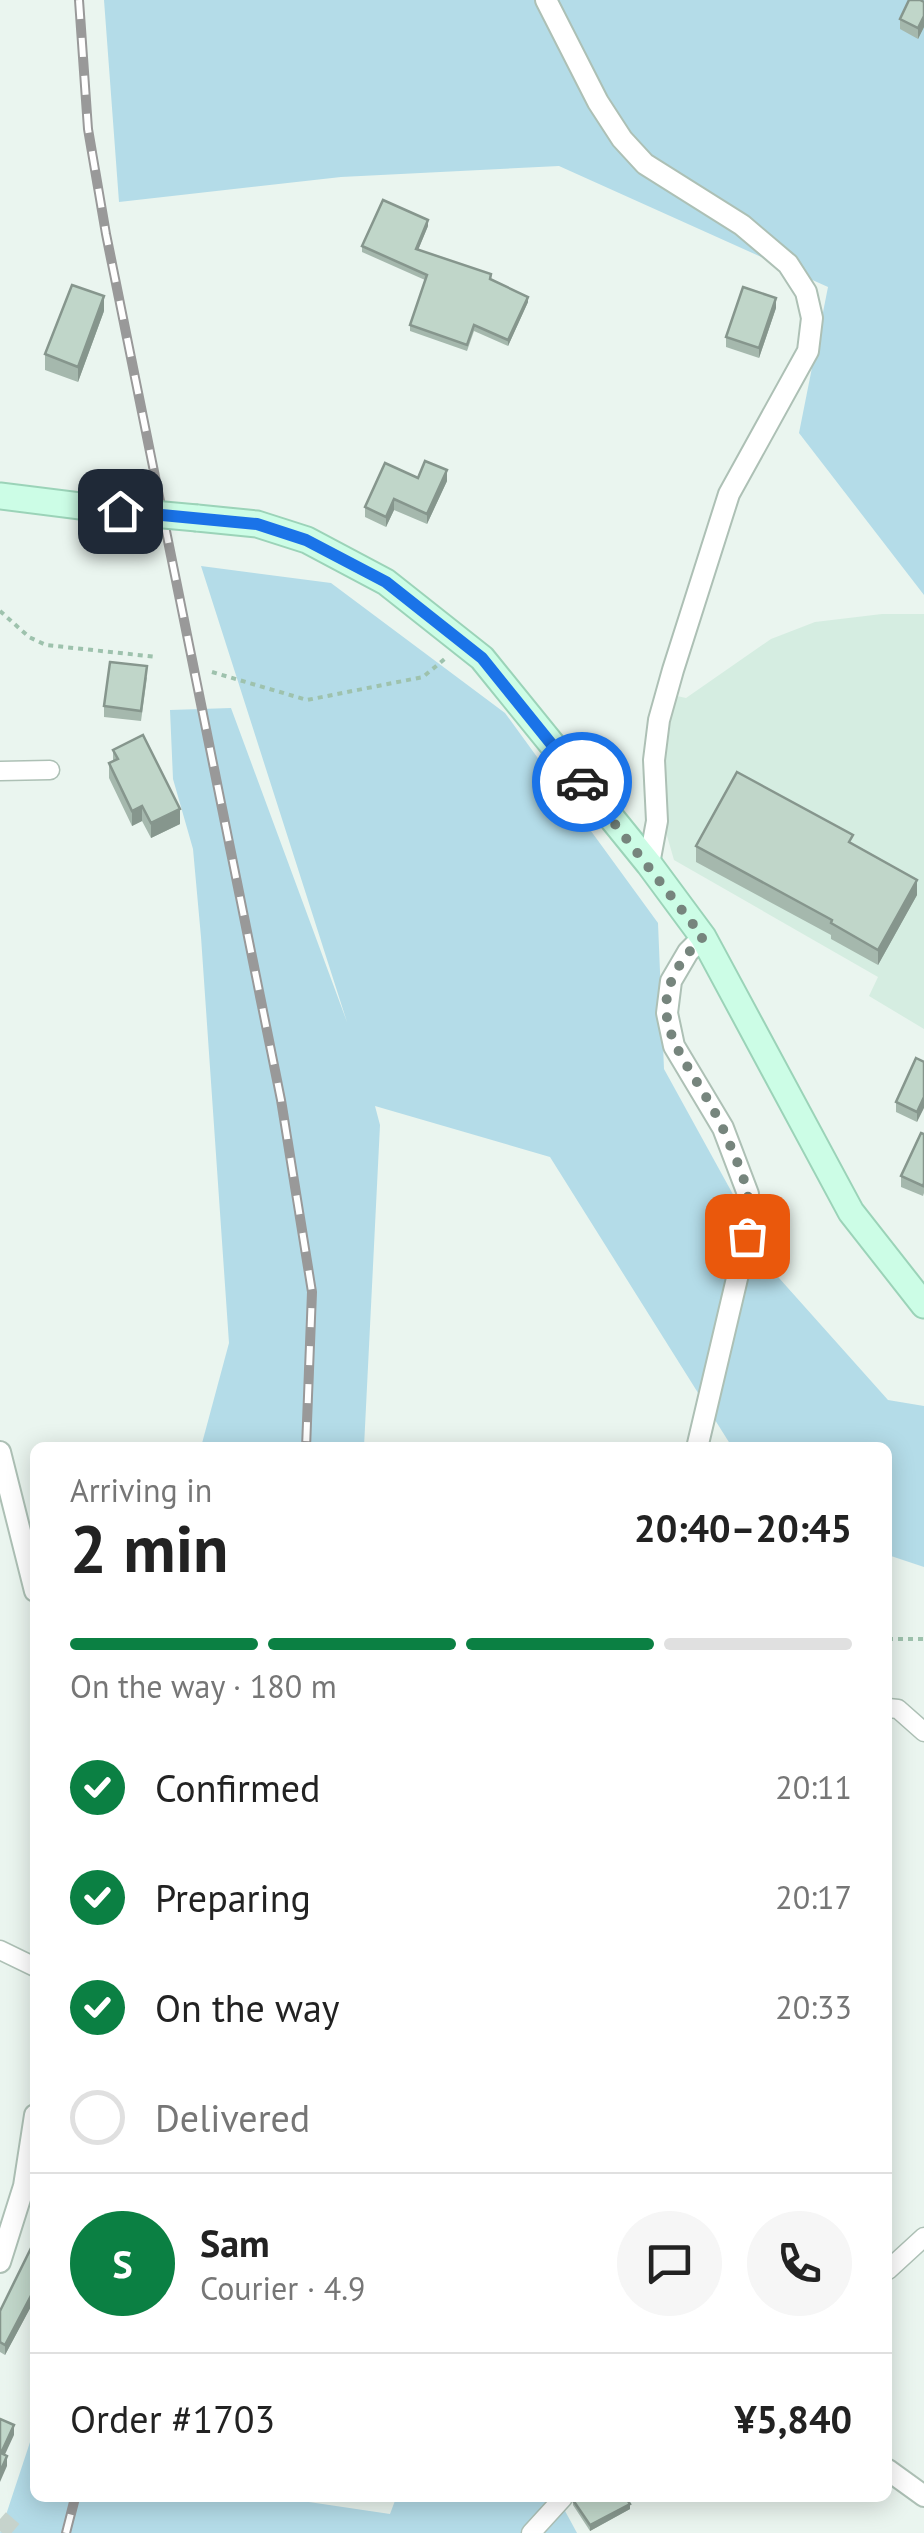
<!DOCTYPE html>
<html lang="en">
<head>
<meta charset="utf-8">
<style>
	:root { --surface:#fff; --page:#f6f6f6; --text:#222; --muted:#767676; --line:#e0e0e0; --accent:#0b8043 }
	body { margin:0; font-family:"PT Sans",sans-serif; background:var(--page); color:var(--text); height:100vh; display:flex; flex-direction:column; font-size:38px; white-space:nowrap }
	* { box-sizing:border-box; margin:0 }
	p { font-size:32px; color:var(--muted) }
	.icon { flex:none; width:55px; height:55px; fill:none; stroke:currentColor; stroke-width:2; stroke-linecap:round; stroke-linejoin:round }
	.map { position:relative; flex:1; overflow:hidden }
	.side { position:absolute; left:30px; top:1442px; width:862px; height:1060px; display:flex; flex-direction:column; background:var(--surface); border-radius:15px; box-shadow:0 5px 25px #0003 }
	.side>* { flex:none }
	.pin { position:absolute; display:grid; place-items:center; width:85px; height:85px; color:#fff; margin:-42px; border-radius:20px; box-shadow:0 5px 15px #0006 }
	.courier { position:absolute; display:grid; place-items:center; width:100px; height:100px; margin:-50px; border:8px solid #1a73e8; border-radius:50%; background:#fff; color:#222; box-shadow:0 2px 12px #0007 }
	.summary em { font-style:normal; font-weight:700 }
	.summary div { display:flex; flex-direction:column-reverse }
	.summary { display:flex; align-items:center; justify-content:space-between; height:170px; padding:0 40px }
	h1 { font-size:65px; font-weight:700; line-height:75px }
	.bar { display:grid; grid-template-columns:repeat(4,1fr); gap:15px 10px; align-content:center; height:120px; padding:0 40px }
	.bar i { height:12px; border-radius:8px; background:var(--line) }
	.bar .selected { background:var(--accent) }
	.bar p { grid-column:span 4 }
	.line { display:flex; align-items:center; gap:25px; padding:0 40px; border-top:2px solid var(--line) }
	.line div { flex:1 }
	.round { display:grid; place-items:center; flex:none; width:105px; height:105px; border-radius:52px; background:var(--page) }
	ol { padding:0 40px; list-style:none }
	li { display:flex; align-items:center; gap:30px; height:110px }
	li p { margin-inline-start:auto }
	li .icon { padding:10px; border-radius:50%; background:var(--accent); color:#fff; stroke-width:4 }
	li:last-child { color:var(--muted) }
	li i { width:55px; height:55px; border:5px solid var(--line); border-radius:50% }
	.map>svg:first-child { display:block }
	.education { fill:#d5ede1 }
	.green { fill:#b4dce8 }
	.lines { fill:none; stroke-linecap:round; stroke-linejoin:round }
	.minor-tunnel { stroke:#c6d3cc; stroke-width:18; stroke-dasharray:18 9; stroke-linecap:butt }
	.minor-casing { stroke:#adc0b5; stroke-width:21 }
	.tertiary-casing { stroke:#adc0b5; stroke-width:24 }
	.secondary-casing { stroke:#9bd3b8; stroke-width:29 }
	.path { stroke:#9ec2ad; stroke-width:4; stroke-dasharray:5 5; stroke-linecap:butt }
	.minor { stroke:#fff; stroke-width:18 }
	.tertiary { stroke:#fff; stroke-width:20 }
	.secondary { stroke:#ccfde6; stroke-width:25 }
	.rail-casing { stroke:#999; stroke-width:10 }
	.rail { stroke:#fff; stroke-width:6; stroke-dasharray:19; stroke-linecap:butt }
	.secondary-bridge-casing { stroke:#9bd3b8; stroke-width:29; stroke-linecap:butt }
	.secondary-bridge { stroke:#ccfde6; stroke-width:25 }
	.wall { fill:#a5b8ad }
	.shaded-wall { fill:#86968d }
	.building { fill:#c0d6c9; stroke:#86968d; stroke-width:2.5 }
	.done { stroke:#76857d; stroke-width:10; stroke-dasharray:0 18 }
	.route { stroke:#1a73e8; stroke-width:12 }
</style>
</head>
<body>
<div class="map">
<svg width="924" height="2533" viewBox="0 0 924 2533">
	<rect width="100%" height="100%" fill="#eaf5ef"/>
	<path class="education" d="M882,614H924V1029L869,996L878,977L674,860L663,822L660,781L668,694L686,698L771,639L815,622Z"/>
	<path class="green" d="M104,0H924V595L799,433L828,287L559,166L341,177L119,202Z
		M201,566L331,583L505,713L658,923L664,1069L779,1278L888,1400L924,1406V1567L888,1555V1448L732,1447L550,1157L375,1106L380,1125L364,1447H201L229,1343L201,937L193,849L173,779L170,710L231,708L347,1022Z
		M35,2427V2498H282L390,2514L396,2498H558L577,2533H0Z"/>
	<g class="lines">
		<path class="minor-tunnel" d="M0,2519L16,2533"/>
		<g class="minor-casing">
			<path id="minor" d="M0,771L50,770
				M888,1708L898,1709L924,1732
				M0,1950L35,1967
				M888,2270L924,2237
				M531,2533L563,2498"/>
		</g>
		<g class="tertiary-casing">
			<path id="tertiary" d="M546,0L598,102L622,139L645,164L742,225L788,264L806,292L812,318L808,351L729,494L673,670L659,720L654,760L657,821L649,864
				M697,1448L747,1236L748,1194L723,1128L674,1046L667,1013L671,981L688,952L703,937
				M0,1452L35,1591
				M0,2262L24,2186L35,2115
				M888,2470L924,2496"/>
		</g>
		<g class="secondary-casing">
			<path id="secondary" d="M0,496L120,511
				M197,518L257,524L307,540L386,582L482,658L649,864L703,937L851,1212L924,1305"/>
		</g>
		<path class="path" d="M0,611L29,637L46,645L157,657
			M212,672L307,700L423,677L447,657
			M888,1639H924"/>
		<use href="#minor" class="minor"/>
		<use href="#tertiary" class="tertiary"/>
		<use href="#secondary" class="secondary"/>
		<g class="rail-casing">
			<path id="rail" d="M79,0L88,129L106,234L281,1100L312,1292L306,1448
				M66,2533L75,2498"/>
		</g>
		<use href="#rail" class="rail"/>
		<g class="secondary-bridge-casing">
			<path id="secondary-bridge" d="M120,511L197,518"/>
		</g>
		<use href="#secondary-bridge" class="secondary-bridge"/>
	</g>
	<path class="wall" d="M924,2V27L918,39L900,29V19Z
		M428,226L418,250L491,280L528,302L508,346L474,331L467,351L410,331V325L425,280L362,252V246Z
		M776,308L759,358L726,347V337Z
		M104,311L78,382L45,370V354Z
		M418,478L447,481L427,524L394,510L386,527L365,517V507Z
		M147,677L141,721L104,717V706Z
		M113,750L180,824L151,838L142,821L132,826L109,778V763L113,761Z
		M853,844L917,895L878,965L831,939V935L696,862V846Z
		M924,1062L917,1122L896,1112V1102Z
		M924,1134V1193L923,1196L901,1187V1176Z
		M35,2240V2299L5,2355L0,2352V2311Z
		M573,2500L630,2509L590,2531L573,2505Z"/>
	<path class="shaded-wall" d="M924,16V27L918,39V28Z
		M428,220V226L416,255V249Z
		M104,296V311L78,382V367Z
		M528,297V302L508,346V340Z
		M776,298V308L759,358V348Z
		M447,470V481L427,524V514Z
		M394,499V510L386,527V517Z
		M142,806V821L132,826V811Z
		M180,809V824L151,838V823Z
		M917,880V895L878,965V950Z
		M924,1097V1108L917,1122V1112Z
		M35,2288V2299L5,2355V2345Z
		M14,2425V2435L1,2463V2453Z
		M7,2456V2466L0,2482V2472Z
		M630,2504V2509L590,2531V2525Z"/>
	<path class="building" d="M909,0H920L924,2V16L918,28L900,19Z
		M383,200L428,220L416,249L491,274L490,279L528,297L508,340L474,325L467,345L410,325L427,275L362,246Z
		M72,285L104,296L78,367L45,354Z
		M743,287L776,298L759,348L726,337Z
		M425,461L447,470L427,514L394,499L386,517L365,507L385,463L418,478Z
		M110,662L147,666L141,711L104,706Z
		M143,735L180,809L151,823L142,806L132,811L109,763L118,759L113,750Z
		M737,772L853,835L849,842L917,880L878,950L831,923L832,920L696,846Z
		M916,1058L924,1062V1097L917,1112L896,1102Z
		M921,1133L924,1134V1183L923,1186L901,1176Z
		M35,2240V2288L5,2345L0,2342V2311Z
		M0,2419L14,2425L1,2453L7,2456L0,2472Z
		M576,2498H626L630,2504L590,2525L573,2500Z"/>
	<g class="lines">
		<path class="done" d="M582,782L703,937C624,1015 692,1058 724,1131C731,1148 746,1179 748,1197C750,1209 748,1223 747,1236"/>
		<path class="route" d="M120,511L257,524L306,540L386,582L482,658L582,782"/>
	</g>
</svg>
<div class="pin" style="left:747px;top:1236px;background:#ea580c"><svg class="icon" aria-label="bag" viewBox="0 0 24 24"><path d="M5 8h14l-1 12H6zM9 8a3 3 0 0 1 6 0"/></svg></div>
<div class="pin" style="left:120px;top:511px;background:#1f2937"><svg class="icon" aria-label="home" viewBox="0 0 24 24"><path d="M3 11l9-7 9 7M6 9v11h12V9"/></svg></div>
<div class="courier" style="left:582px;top:782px"><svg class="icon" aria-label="car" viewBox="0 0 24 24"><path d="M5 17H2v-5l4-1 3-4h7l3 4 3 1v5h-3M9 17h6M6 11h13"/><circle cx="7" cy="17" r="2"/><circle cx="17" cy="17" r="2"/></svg></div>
<section class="side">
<div class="summary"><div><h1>2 min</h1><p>Arriving in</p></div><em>20:40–20:45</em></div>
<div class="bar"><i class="selected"></i><i class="selected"></i><i class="selected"></i><i></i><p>On the way · 180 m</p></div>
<ol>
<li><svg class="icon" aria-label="check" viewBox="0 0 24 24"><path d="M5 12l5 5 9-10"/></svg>Confirmed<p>20:11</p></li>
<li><svg class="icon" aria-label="check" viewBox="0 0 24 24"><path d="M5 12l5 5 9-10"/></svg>Preparing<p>20:17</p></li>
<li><svg class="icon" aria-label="check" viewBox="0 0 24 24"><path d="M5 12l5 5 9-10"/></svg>On the way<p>20:33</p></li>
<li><i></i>Delivered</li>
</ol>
<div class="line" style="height:180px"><b class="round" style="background:var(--accent);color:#fff">S</b><div><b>Sam</b><p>Courier · 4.9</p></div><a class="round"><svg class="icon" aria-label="chat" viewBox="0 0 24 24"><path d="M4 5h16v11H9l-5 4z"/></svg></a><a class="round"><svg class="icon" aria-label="phone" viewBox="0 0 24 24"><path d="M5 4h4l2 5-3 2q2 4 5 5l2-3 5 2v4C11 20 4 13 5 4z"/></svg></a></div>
<div class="line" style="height:130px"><div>Order #1703</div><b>¥5,840</b></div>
</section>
</div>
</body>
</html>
